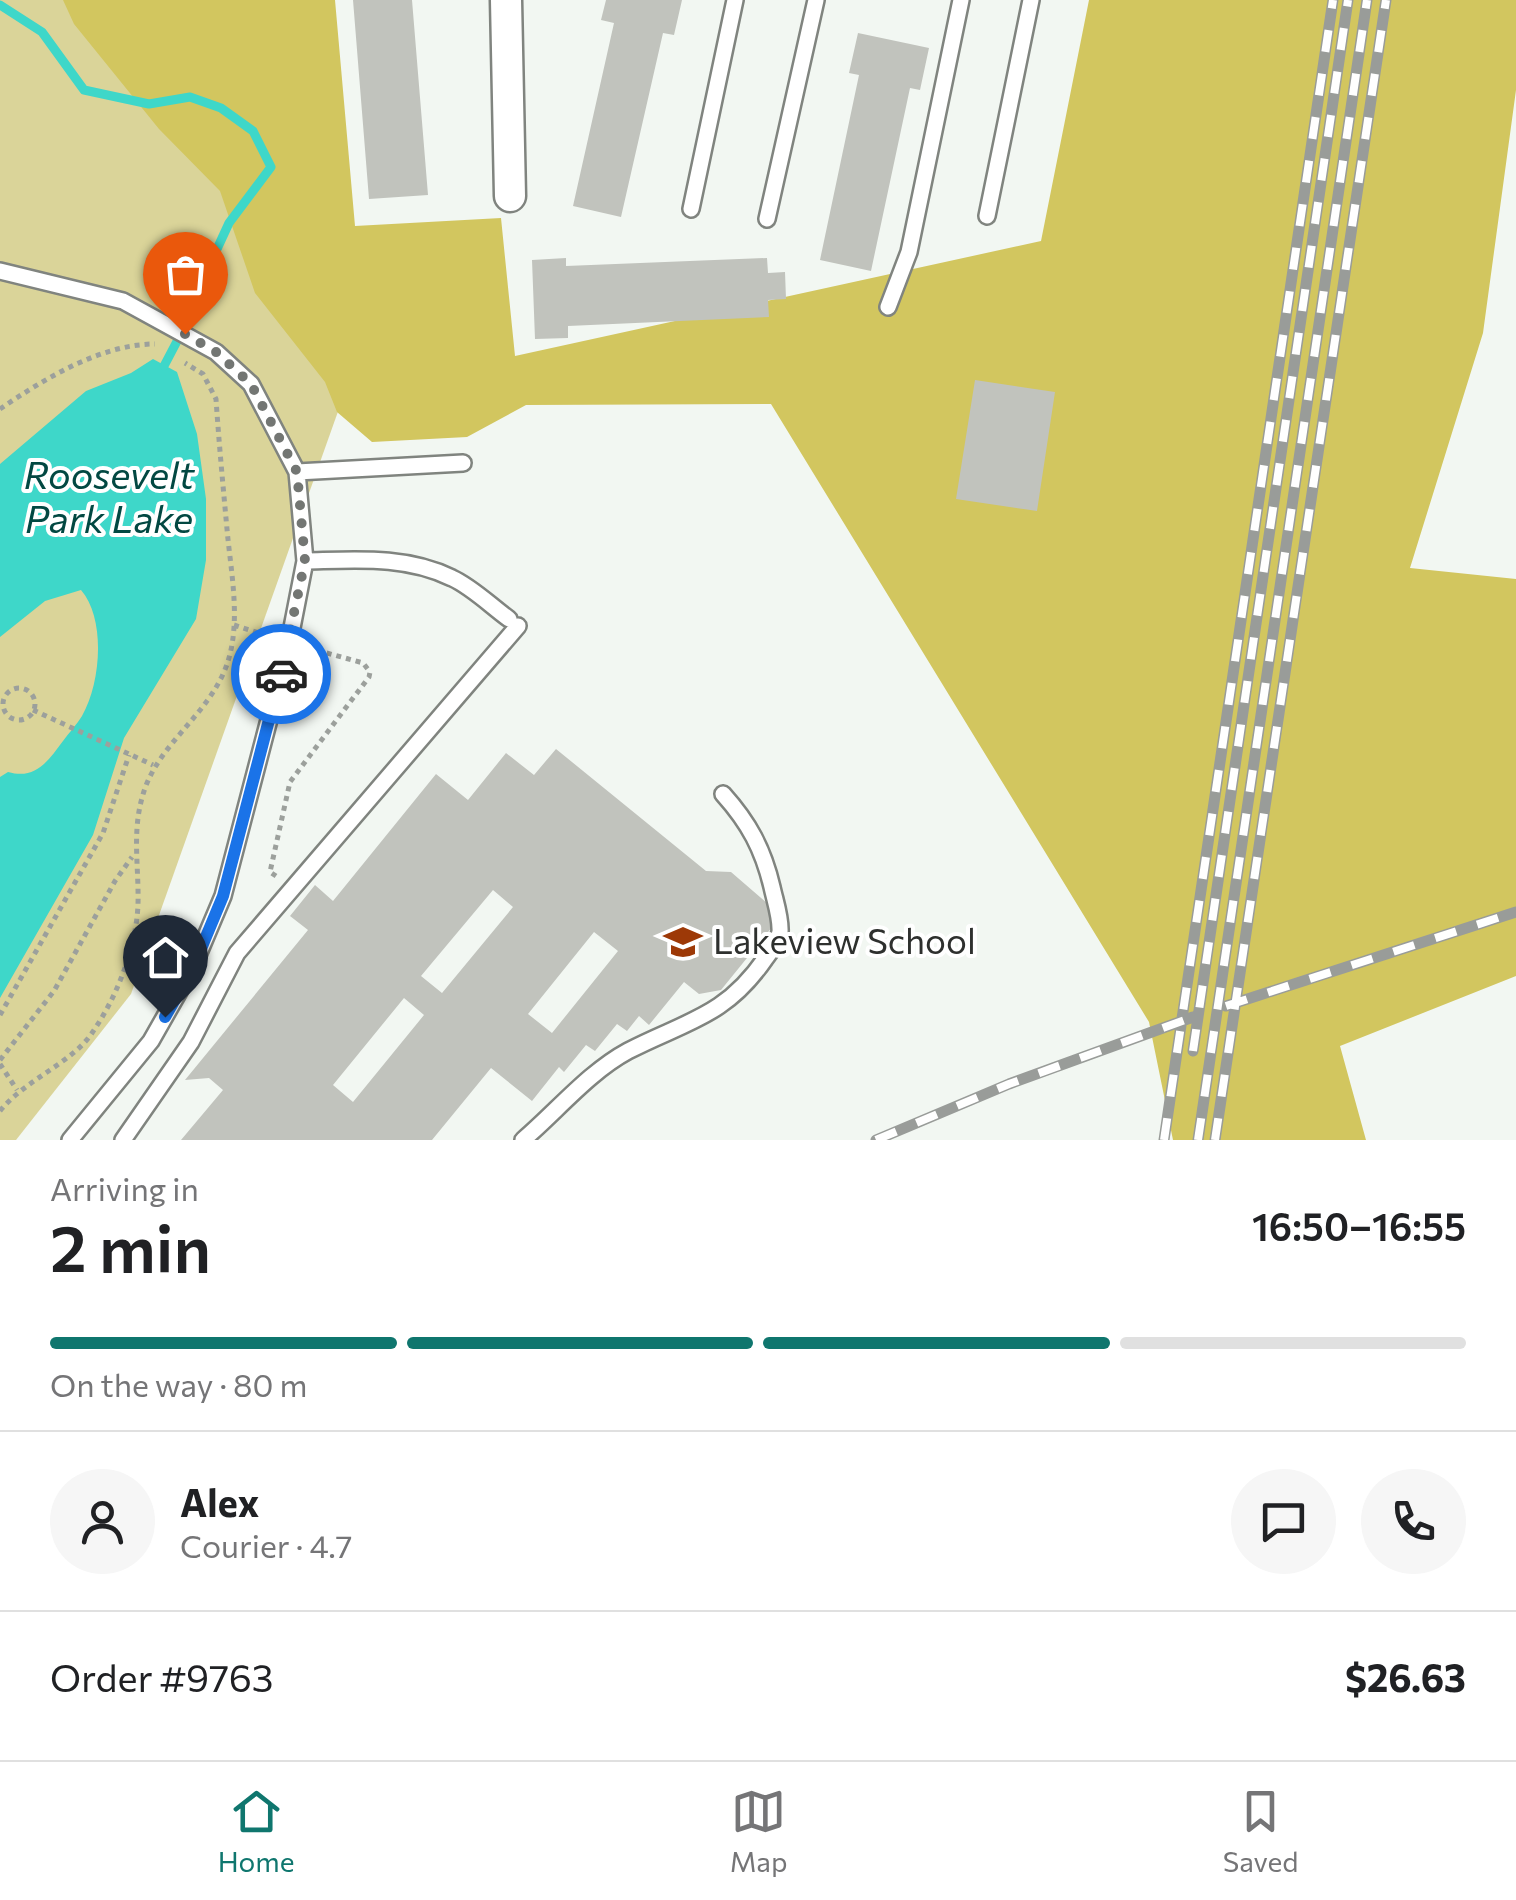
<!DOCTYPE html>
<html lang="en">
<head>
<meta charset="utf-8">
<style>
	:root { --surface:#fff; --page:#f6f6f6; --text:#202124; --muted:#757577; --line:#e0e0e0; --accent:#0f766e }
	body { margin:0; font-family:Commissioner,sans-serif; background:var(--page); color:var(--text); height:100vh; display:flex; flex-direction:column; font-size:38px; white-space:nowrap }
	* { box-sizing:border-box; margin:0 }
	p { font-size:32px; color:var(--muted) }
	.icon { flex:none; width:55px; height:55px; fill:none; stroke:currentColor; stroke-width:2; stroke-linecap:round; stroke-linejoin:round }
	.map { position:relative; height:1140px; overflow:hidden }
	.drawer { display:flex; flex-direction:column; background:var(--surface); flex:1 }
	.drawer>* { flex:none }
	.pin { position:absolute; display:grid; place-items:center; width:85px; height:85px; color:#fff; margin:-102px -42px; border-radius:50% 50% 50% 0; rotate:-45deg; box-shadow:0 0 10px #0007 }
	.pin .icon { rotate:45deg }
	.courier { position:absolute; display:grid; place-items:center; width:100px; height:100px; margin:-50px; border:8px solid #1a73e8; border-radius:50%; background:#fff; color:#222; box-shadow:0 2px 12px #0007 }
	.overview em { font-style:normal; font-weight:600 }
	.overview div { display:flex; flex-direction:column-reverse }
	.overview { display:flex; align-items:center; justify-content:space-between; height:170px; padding:0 50px }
	h1 { font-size:65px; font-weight:600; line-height:75px }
	.bar { display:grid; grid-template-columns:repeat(4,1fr); gap:15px 10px; align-content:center; height:120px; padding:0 50px }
	.bar i { height:12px; border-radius:8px; background:var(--line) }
	.bar .current { background:var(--accent) }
	.bar p { grid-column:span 4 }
	.line { display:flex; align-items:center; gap:25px; padding:0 50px; border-top:2px solid var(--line) }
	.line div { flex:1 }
	.round { display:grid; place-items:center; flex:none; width:105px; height:105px; border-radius:52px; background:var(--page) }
	.tab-bar { display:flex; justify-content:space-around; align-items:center; height:140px; border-top:2px solid var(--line); background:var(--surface); font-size:28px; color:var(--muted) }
	.tab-bar a { display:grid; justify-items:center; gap:5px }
	.tab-bar .current { color:var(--accent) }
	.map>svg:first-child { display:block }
	.green { fill:#dad499 }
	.forest { fill:#d2c65f }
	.water { fill:#3ed7c9 }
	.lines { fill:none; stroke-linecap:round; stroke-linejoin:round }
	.stream { stroke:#3ed7c9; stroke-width:9 }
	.building { fill:#c1c3bd; fill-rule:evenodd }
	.lane-casing { stroke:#80847f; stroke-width:20 }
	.street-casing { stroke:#80847f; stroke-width:35 }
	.path { stroke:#9ca09c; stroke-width:5; stroke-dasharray:5 5; stroke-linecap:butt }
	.lane { stroke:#fff; stroke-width:15 }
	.street { stroke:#fff; stroke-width:30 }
	.rail-casing { stroke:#999c99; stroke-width:11 }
	.rail { stroke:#fff; stroke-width:8; stroke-dasharray:22; stroke-linecap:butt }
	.done { stroke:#737673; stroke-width:10; stroke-dasharray:0 18 }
	.route { stroke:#1a73e8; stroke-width:12 }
	.labels { text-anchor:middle; stroke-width:8; stroke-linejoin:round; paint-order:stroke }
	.poi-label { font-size:35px; fill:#2e302e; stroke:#fff; text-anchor:start }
	.water-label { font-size:38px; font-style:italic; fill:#024842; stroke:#fff }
</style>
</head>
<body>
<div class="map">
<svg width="1516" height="1140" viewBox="0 0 1516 1140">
	<rect width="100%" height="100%" fill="#f2f7f2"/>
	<path class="green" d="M0,0H333L362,344L131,994L16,1140H0Z"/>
	<path class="forest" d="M63,0H335L355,226L501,218L515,356L1041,241L1089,0H1516V90L1483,333L1410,568L1516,579V976L1340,1046L1366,1140H1173L1149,1022L771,404L526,405L467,437L372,442L337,412L325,382L255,293L220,191L159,129L74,24Z"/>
	<path class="water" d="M153,359L177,372L197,434L206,499V560L196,619L124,738L93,835L0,998V777L8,772C36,780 48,761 63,741C69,733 77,724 82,716C101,683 106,619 81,590L45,601L0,637V464L86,391L131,373Z"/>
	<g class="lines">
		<path class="stream" d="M0,5L42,32L84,90L149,104L190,97L221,108L253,131L271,167L229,223L217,249L205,288L164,366"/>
	</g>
	<path class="building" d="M353,0H412L428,195L369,199Z
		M606,0H682L674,35L663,33L621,217L573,206L614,23L601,20Z
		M858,33L929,48L920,90L910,88L871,271L820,260L859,75L849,73Z
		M566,258V266L767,258L768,273L785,272L786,299L768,300L769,317L568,326V338L535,339L532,260Z
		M975,380L1055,392L1037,511L956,499Z
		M556,749L706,871L731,872L767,903L773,926L721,990L699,994L684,982L649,1025L639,1016L627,1031L617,1024L595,1051L586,1045L564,1072L559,1067L532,1101L491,1068L432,1140H181L223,1090L209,1078L185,1080L308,930L290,916L315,885L333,901L436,774L468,800L506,753L534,775ZM493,890L513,907L442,993L421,976ZM594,932L618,951L552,1033L528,1014ZM404,998L424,1015L353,1102L333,1085Z"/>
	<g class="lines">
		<g class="lane-casing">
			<path id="lane" d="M691,209L735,0
				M987,216L1031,0
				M767,219L816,0
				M0,271L123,301L216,352L251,384L297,472L305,561L289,643L223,896L193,967L151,1041L70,1140
				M888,307L909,252L961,0
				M297,472L463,463
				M305,561C354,560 406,555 452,578C472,587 491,606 509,619
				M123,1140L191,1042L237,953L518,626
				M523,1140C557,1111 589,1072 628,1051C686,1021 725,1017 765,959C771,951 778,942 780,932C781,918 775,901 772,887C763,849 749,823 723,794"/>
		</g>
		<g class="street-casing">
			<path id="street" d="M506,0L510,196"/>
		</g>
		<path class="path" d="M0,409C44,379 101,344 155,344
			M234,625L268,636
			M3 704a16 16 0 1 1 32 0a16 16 0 1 1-32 0Z
			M33,710L153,765
			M276,876L270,872L290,782L369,677L370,672L363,663L316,650
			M0,1015L103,833L129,755
			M0,1060L54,991L115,881L132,857
			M0,1064L17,1090
			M0,1111C26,1079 72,1063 92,1033C117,997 136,948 138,905C139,868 132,834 142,798C155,747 203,720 224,672C243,628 231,575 227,529C223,486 219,443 216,399L203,374L185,363"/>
		<use href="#lane" class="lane"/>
		<use href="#street" class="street"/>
		<g class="rail-casing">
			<path id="rail" d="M1226,1006L1516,912
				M1193,1051L1348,0
				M876,1140L1009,1084L1193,1017
				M1164,1140L1333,0
				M1198,1140L1367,0
				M1215,1140L1386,0"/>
		</g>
		<use href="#rail" class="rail"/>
	</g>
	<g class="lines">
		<path class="done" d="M185,334L216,352L251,384L297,472L305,561L281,674"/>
		<path class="route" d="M165,1017L193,968L223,896L281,674"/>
	</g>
	<defs>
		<g id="school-bare" transform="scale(3)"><path d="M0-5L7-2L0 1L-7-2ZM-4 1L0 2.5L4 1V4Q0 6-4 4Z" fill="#9d3907" stroke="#fff" stroke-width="2.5" paint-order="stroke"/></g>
	</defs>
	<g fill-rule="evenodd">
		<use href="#school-bare" x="683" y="942"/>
	</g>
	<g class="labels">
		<g class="poi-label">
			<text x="713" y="954">Lakeview School</text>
		</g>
		<g class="water-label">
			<text x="109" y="489">Roosevelt<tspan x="109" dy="44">Park Lake</tspan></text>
		</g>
	</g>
</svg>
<div class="pin" style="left:185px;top:334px;background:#ea580c"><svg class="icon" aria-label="bag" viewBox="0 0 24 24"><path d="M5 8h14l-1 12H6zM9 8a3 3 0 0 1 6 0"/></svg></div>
<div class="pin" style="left:165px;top:1017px;background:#1f2937"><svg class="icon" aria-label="home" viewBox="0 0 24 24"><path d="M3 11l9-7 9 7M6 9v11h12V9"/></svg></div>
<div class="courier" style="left:281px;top:674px"><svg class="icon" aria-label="car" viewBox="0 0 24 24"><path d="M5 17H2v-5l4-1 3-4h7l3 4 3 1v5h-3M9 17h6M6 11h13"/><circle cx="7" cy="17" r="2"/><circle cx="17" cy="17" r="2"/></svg></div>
</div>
<section class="drawer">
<div class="overview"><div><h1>2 min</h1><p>Arriving in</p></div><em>16:50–16:55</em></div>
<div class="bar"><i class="current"></i><i class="current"></i><i class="current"></i><i></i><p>On the way · 80 m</p></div>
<div class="line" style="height:180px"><a class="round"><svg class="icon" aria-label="person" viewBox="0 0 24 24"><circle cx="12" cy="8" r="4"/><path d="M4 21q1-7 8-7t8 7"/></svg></a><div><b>Alex</b><p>Courier · 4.7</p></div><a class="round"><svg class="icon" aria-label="chat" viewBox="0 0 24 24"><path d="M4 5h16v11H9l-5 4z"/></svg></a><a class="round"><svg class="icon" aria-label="phone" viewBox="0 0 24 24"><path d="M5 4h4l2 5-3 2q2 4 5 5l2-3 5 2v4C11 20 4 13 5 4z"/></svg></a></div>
<div class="line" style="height:130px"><div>Order #9763</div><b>$26.63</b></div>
</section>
<nav class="tab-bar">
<a class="current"><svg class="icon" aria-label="home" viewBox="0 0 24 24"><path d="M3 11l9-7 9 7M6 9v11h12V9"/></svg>Home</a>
<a><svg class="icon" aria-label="map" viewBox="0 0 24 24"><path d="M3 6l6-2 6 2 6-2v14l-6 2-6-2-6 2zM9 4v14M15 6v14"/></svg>Map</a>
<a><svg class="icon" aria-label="saved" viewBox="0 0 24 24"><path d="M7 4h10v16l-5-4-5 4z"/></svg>Saved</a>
</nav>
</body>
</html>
